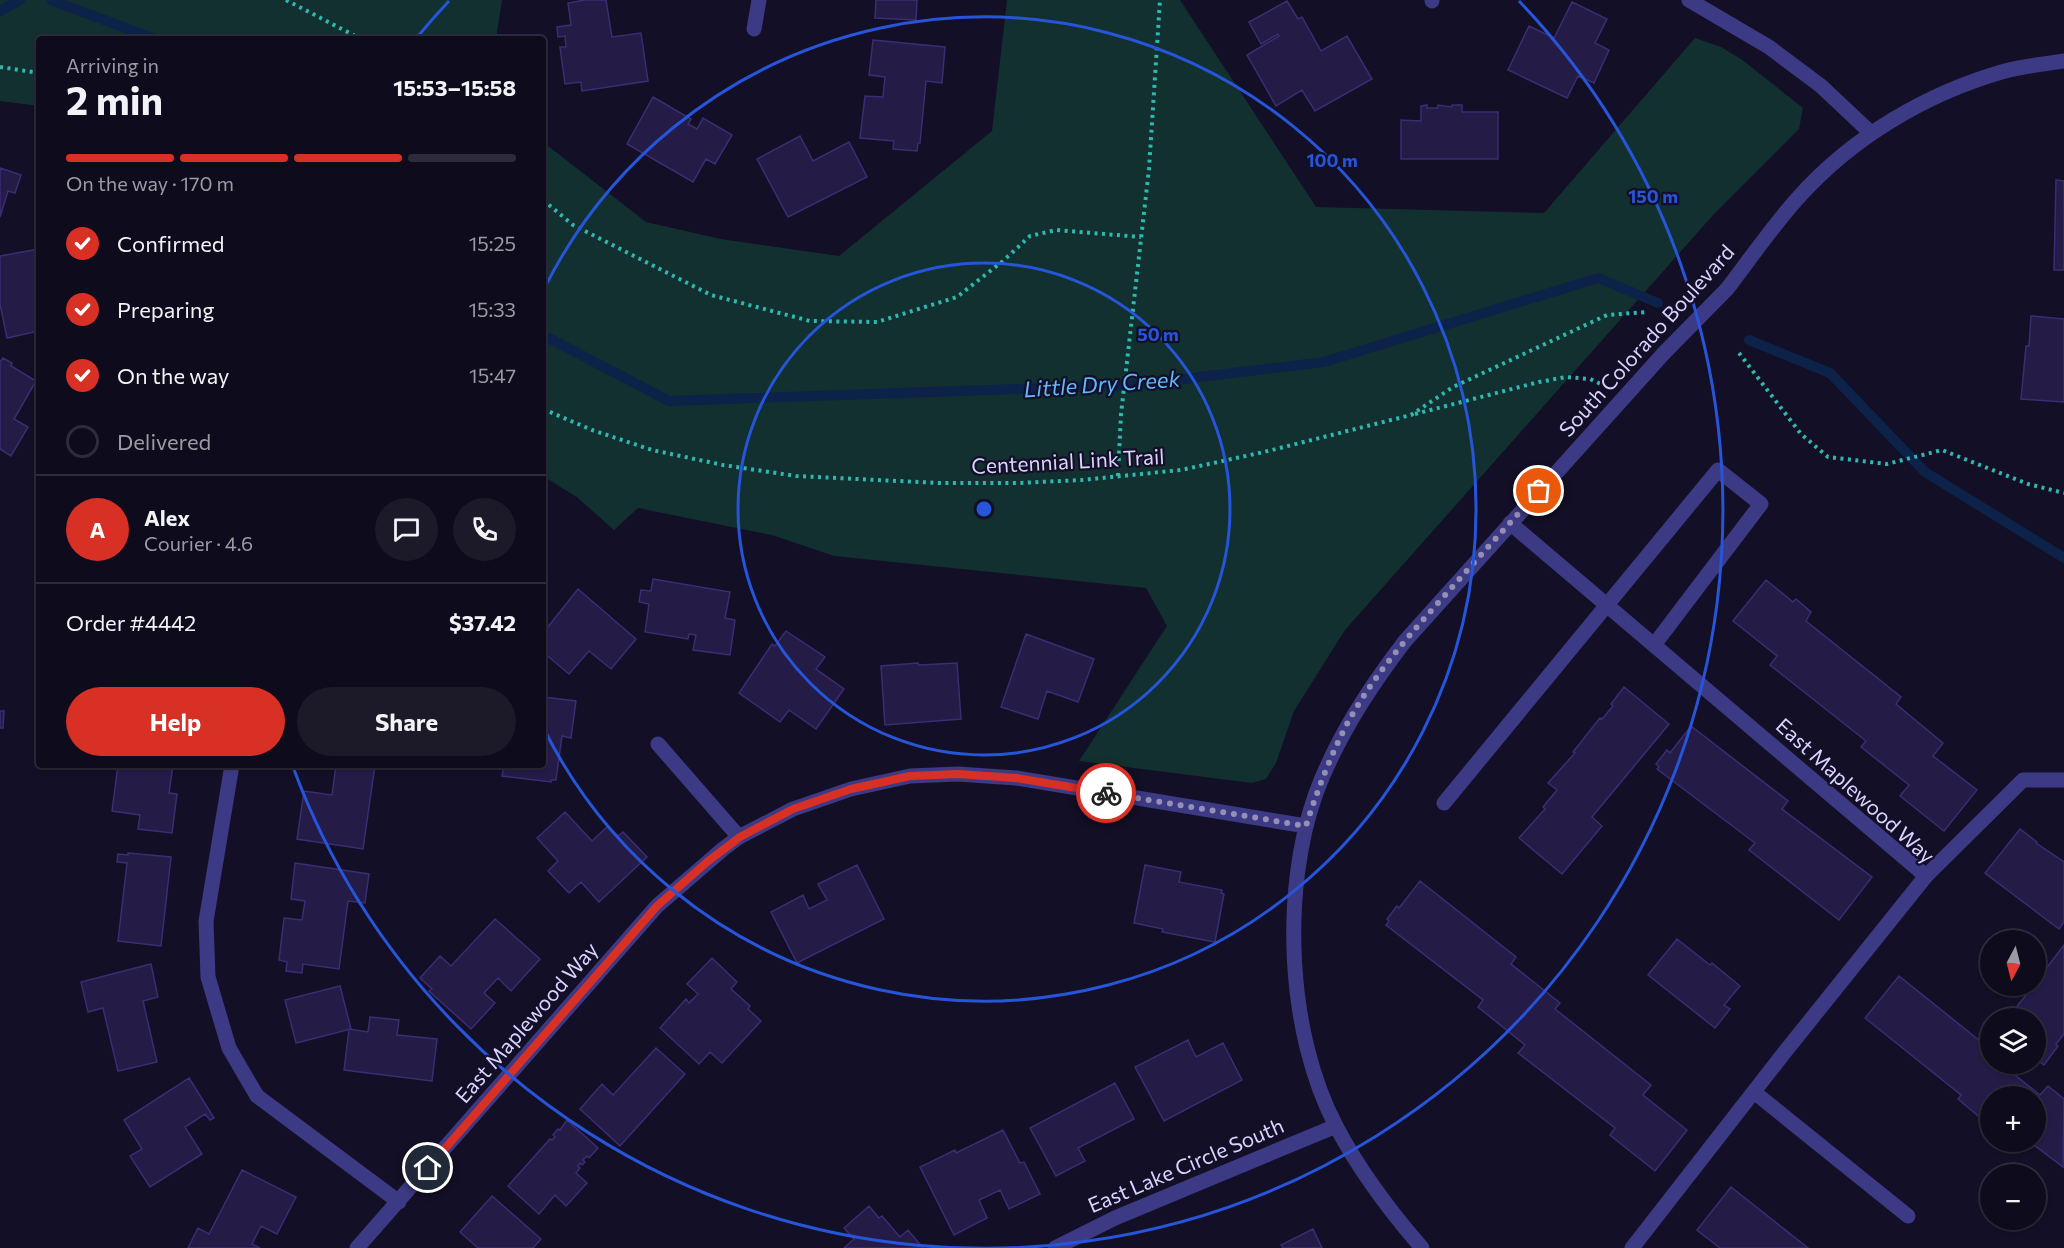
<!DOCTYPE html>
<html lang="en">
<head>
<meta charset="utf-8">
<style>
	:root { --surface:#0e0b1c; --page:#1c1929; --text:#f1f3f6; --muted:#9b9ba3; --line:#2e2b3b; --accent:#d93025 }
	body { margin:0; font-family:Commissioner,sans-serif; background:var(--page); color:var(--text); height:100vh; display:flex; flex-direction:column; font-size:22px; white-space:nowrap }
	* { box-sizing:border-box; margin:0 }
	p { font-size:20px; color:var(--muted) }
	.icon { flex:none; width:33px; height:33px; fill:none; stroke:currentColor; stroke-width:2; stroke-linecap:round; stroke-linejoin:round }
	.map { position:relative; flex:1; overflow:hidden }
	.side { position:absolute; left:36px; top:36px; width:510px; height:732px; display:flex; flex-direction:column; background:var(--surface); border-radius:6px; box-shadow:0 2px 4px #0004,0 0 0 2px var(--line) }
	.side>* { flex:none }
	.needle { width:39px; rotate:187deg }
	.tools { position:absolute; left:1980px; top:930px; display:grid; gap:12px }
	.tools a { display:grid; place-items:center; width:66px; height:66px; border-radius:50%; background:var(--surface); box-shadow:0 2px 4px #0004,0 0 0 2px var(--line); font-size:30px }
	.pin { position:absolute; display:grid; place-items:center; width:51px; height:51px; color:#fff; margin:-26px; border:3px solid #fff; border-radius:50%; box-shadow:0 2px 6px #0007 }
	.courier { position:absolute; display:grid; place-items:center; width:60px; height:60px; margin:-30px; border:4px solid #d93025; border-radius:50%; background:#fff; color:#222; box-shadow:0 2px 8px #0007 }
	.headline em { font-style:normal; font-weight:700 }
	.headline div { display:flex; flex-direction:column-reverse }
	.headline { display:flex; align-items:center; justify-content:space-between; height:102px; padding:0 30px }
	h1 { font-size:39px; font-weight:700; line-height:45px }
	.bar { display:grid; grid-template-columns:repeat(4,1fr); gap:9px 6px; align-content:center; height:72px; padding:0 30px }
	.bar i { height:8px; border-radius:4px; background:var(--line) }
	.bar .on { background:var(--accent) }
	.bar p { grid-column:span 4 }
	.line { display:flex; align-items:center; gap:15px; padding:0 30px; border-top:2px solid var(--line) }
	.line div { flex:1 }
	.round { display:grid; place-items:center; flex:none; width:63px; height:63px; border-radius:32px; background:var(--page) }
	ol { padding:0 30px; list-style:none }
	li { display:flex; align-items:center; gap:18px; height:66px }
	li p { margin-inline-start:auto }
	li .icon { padding:6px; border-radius:50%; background:var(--accent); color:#fff; stroke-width:4 }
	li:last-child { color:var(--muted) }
	li i { width:33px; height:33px; border:3px solid var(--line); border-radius:50% }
	.action { display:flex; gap:12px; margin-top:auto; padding:12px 30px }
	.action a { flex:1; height:69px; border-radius:36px; background:var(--accent); color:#fff; font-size:24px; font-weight:700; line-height:69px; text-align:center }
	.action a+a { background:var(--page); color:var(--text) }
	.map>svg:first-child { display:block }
	.green { fill:#12302f }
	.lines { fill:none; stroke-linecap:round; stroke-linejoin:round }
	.stream { stroke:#0c2248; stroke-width:10 }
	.building { fill:#241b47; stroke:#3b2d73; stroke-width:1.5 }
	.path { stroke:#2fb8b0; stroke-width:4; stroke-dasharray:3 4.5; stroke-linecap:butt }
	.minor { stroke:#3d3a85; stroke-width:15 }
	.minor-bridge { stroke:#3d3a85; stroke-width:15 }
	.done { stroke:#948fb3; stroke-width:6; stroke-dasharray:0 10.8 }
	.route { stroke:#d93025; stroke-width:8 }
	.ring { fill:none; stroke:#2655da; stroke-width:3 }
	.labels { text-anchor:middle; stroke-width:4.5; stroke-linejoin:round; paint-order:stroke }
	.street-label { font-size:21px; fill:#d9d4ff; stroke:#130f26 }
	.water-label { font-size:22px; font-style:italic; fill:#62b6ff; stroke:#130f26 }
	.centre { fill:#2655da; stroke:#130f26; stroke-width:3 }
	.ring-label { font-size:18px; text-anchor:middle; font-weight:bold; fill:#2655da; stroke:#130f26; stroke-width:4.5; stroke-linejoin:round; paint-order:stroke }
</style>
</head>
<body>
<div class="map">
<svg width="2064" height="1248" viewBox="0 0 2064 1248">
	<rect width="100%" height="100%" fill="#130f26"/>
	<path class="green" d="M0,0H502L496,39H39V106L0,101Z
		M1007,0H1180L1316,207L1544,213L1695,38L1721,47L1741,59L1803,108L1799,129L1714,214L1345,630L1294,711L1276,763L1266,779L1252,783L1079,761L1167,626L1146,588L834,556L772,535L638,508L614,530L578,498L543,476V142L646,222L721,239L839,256L992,131Z"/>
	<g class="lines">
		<path class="stream" d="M51,0L155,39
			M0,11L20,0
			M543,335L669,401L1133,385L1324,362L1598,278L1658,303
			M1749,340L1830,373L1925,472L2064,558"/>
	</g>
	<path class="building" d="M585,0H606L612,37L641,33L648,81L582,91L581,82L565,84L560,47H566L565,36L558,37L557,27L571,25L568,3Z
		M876,0H917L916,20L875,18Z
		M1287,1L1298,19L1302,17L1321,51L1347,36L1372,79L1315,111L1302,90L1276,106L1247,55L1279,36L1278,34L1261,44L1249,22Z
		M1572,2L1607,19L1595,43L1609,50L1594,83L1578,76L1567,98L1508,70L1529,26L1554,38Z
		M873,40L945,47L942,83L926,81L920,143H918L917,151L893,149L894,141L860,138L865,96L883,97L885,77L869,75Z
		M653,97L691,119L688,124L697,129L703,118L732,135L715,164L706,159L693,182L627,144Z
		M1427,105V108H1438V105L1452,107V105H1462V112H1498V159H1401V120L1421,121V106Z
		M800,136L813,161L849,142L867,177L788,217L757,159Z
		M0,168L21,175L15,193L8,191L0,217Z
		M2056,180L2064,181V270H2054Z
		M39,249V331L7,338L0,304V256Z
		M2031,316L2064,319V402L2021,399L2026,346H2029Z
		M3,358L12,363L11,366L36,381L14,419L28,427L11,456L0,449V362Z
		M653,579L730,592L725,618L735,620L730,655L693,650L696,635L689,634L688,639L645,632L649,604L639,602L641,590L651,591Z
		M1766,580L1793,602L1796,599L1811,612L1806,621L1901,697L1896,704L1943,743L1933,756L1977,790L1944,831L1900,796L1909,785L1861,747L1866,741L1770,665L1777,656L1733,621Z
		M578,589L636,639L611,669L589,651L569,674L543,652V633Z
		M786,631L825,657L816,669L844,689L816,729L789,710L780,722L739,693L772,644L775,646Z
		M1026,634L1094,659L1078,702L1047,691L1038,719L1001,707Z
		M918,663L919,665L957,663L961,719L885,725L881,666Z
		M1624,687L1669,724L1592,817L1602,826L1562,874L1519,838L1545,809L1543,807L1557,790L1548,783L1575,753L1573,752L1600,718L1602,719L1613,706L1611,704Z
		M543,697L576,701L571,738L562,736L556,780H551V782L502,776L504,765H543Z
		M0,711H4L3,728H0Z
		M1691,726L1788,801L1782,809L1872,877L1839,920L1749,850L1755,843L1657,769L1659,767L1656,764L1667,750L1670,753Z
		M118,765H173L169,793L177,794L172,833L138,829L140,815L112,811Z
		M336,765H375L363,849L297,839L304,791L332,795Z
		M565,812L592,841L608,826L618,836L623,832L647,857L599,902L581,882L569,893L548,871L558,861L537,838Z
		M2020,829L2037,842L2036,843L2064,862V922L2059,929L1985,873Z
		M128,853L171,857L161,946L118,941L127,863L117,862L118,854L128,855Z
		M295,863L369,874L365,903L348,901L339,969L303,964L302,973L286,971L287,962L279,960L284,918L302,920L305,901L291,899Z
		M857,865L884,919L797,963L771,912L803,895L809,909L827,900L818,884Z
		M1145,865L1181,872L1179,882L1222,890L1221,893L1224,894L1215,942L1162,932L1163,929L1134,923Z
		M1420,881L1516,957L1511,964L1560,1003L1555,1009L1651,1085L1643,1095L1687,1130L1655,1171L1610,1135L1615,1128L1518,1053L1525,1045L1478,1007L1483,1000L1386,925L1389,921L1387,919L1397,906L1399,908Z
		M495,919L540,959L511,991L498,978L484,993L495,1003L471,1029L429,991L432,989L420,978L440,956L451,966Z
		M1677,939L1710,965L1712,963L1740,986L1724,1005L1730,1009L1715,1028L1648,975Z
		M2064,945V1034L2056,1044L2058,1046L2044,1065L2036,1059V1018H2008L2033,986H2036V982Z
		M712,958L737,982L731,989L750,1006L748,1009L761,1021L722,1063L710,1052L699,1064L660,1028L686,999L689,1003L698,994L687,984Z
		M151,964L158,997L143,1001L157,1062L118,1071L103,1008L88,1012L81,982Z
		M1899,976L1990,1049V1064H2001L2040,1095L2048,1086L2064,1099L2063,1167L2030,1142H2036V1096H1990V1126L1958,1099L1961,1095L1865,1018Z
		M340,986L351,1029L296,1043L285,1000Z
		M370,1017L399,1020L397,1035L437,1039L432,1081L344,1070L349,1029L368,1032Z
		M1188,1040L1196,1057L1223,1043L1242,1080L1164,1121L1135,1067Z
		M656,1048L685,1074L620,1146L580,1109L602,1084L613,1095Z
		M189,1078L214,1118L210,1120L205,1114L185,1127L202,1154L150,1187L130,1156L142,1149L124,1120Z
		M1115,1083L1134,1119L1078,1148L1085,1161L1056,1176L1030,1128Z
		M567,1120L598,1148L589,1158L587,1156L583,1160L585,1162L582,1165L580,1163L578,1166L580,1168L576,1173L587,1183L566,1206L555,1195L539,1214L508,1186L550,1139L552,1140L555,1137L553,1135L558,1129L560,1130Z
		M1003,1130L1020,1163L1024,1162L1040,1194L1009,1209L1000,1190L979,1200L987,1218L954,1235L920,1167L955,1150L956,1153Z
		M242,1170L296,1197L277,1234L261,1226L252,1244L260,1248H188L198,1228L209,1234Z
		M1731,1187L1808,1248H1720L1697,1230Z
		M492,1196L541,1239L533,1248H478L460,1232Z
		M869,1206L879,1218L882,1216L900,1237L908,1230L923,1248H844L854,1239L844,1228Z
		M1313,1229L1322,1248H1283L1281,1245Z"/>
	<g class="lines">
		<path class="path" d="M286,0L361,39
			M0,67L39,73
			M543,200L573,225L711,295L810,321L877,322L957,297L1003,261L1030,236L1056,230L1141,237
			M1739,353L1801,434L1828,457L1887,464L1942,450L2028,484L2064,493
			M543,409L592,430L652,450L723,465L796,476L939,483H1019L1082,480L1181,470L1264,452L1411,415L1453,387L1607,315L1647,312
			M1415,414L1539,382L1566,377L1590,379L1603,385
			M1118,476L1121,414L1149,169L1160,0"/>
		<path class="minor" d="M1689,0L1769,47L1821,86L1871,133
			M1432,1V0
			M754,29L759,0
			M1727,289C1750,259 1772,227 1797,199C1852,137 1927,93 2005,71C2024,66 2045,64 2064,61
			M1510,523L1926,876L1784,1053L1632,1248
			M658,744L739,837
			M232,765L206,921L208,977L229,1048L257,1096L399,1202
			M1444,803L1718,470L1761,504L1654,645
			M1926,876L2023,780H2064
			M1754,1092L1908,1216
			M357,1248L657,906L723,849L739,837L793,809L851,789L910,776L958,774L1016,778L1306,826
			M1055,1248L1115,1218L1336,1126
			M1422,1248C1389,1210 1359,1170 1336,1126C1287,1033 1281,891 1316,793C1337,737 1369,688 1405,641L1664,353"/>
		<path class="minor-bridge" d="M1664,353L1727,289"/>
	</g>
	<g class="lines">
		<path class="done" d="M1106,793L1306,826C1317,791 1330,757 1347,724C1373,676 1410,634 1447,593C1477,559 1508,525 1539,491"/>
		<path class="route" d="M428,1168L657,906L707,862L740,837L793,809L851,789L910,776L958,774L1016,778L1106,793"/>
	</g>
	<g class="ring">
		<circle cx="984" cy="509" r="246"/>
		<path d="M544 289A492 492 0 1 1 544 729"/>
		<path d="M419 35A738 738 0 0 1 449 1M1519 1A738 738 0 1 1 293 767"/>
	</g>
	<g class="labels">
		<g class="street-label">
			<text transform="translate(1647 341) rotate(-48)" y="7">South Colorado Boulevard</text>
			<text transform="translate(1068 462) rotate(-3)" y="7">Centennial Link Trail</text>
			<text transform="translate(1855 791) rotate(42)" y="7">East Maplewood Way</text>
			<text transform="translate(527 1023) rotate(-49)" y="7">East Maplewood Way</text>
			<text transform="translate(1186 1166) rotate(-23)" y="7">East Lake Circle South</text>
		</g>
		<g class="water-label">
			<text transform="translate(1102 384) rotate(-4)" y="8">Little Dry Creek</text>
		</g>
	</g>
	<circle cx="984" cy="509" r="9" class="centre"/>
	<g class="ring-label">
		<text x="1332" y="167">100 m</text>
		<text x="1653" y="203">150 m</text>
		<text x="1158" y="341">50 m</text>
	</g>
</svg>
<div class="tools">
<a><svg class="needle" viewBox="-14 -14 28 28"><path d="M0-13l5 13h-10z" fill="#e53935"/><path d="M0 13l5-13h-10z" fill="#9b9ba3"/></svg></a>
<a><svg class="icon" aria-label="layers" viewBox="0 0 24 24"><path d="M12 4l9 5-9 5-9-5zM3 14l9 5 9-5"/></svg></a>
<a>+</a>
<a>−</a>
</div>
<div class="pin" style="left:1539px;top:491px;background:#ea580c"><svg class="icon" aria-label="bag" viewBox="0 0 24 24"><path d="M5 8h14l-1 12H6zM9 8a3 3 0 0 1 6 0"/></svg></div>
<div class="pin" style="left:428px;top:1168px;background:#1f2937"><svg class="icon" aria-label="home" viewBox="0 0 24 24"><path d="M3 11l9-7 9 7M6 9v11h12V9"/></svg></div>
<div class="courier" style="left:1106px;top:793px"><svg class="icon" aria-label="bike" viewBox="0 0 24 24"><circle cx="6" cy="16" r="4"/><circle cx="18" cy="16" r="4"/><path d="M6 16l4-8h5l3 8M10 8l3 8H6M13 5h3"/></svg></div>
<section class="side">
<div class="headline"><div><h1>2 min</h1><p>Arriving in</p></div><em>15:53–15:58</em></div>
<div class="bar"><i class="on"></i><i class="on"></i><i class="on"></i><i></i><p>On the way · 170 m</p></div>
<ol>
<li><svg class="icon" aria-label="check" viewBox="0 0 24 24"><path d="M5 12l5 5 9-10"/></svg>Confirmed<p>15:25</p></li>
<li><svg class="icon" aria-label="check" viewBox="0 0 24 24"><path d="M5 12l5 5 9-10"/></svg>Preparing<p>15:33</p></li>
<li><svg class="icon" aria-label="check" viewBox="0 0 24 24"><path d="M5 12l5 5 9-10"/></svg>On the way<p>15:47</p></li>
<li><i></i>Delivered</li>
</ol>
<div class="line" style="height:108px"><b class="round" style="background:var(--accent);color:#fff">A</b><div><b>Alex</b><p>Courier · 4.6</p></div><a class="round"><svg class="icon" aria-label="chat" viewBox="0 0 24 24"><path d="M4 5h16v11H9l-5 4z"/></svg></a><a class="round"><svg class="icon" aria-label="phone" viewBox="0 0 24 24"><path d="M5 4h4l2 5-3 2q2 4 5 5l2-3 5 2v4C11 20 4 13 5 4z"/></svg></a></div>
<div class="line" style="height:78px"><div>Order #4442</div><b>$37.42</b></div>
<div class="action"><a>Help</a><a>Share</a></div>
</section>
</div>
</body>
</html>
